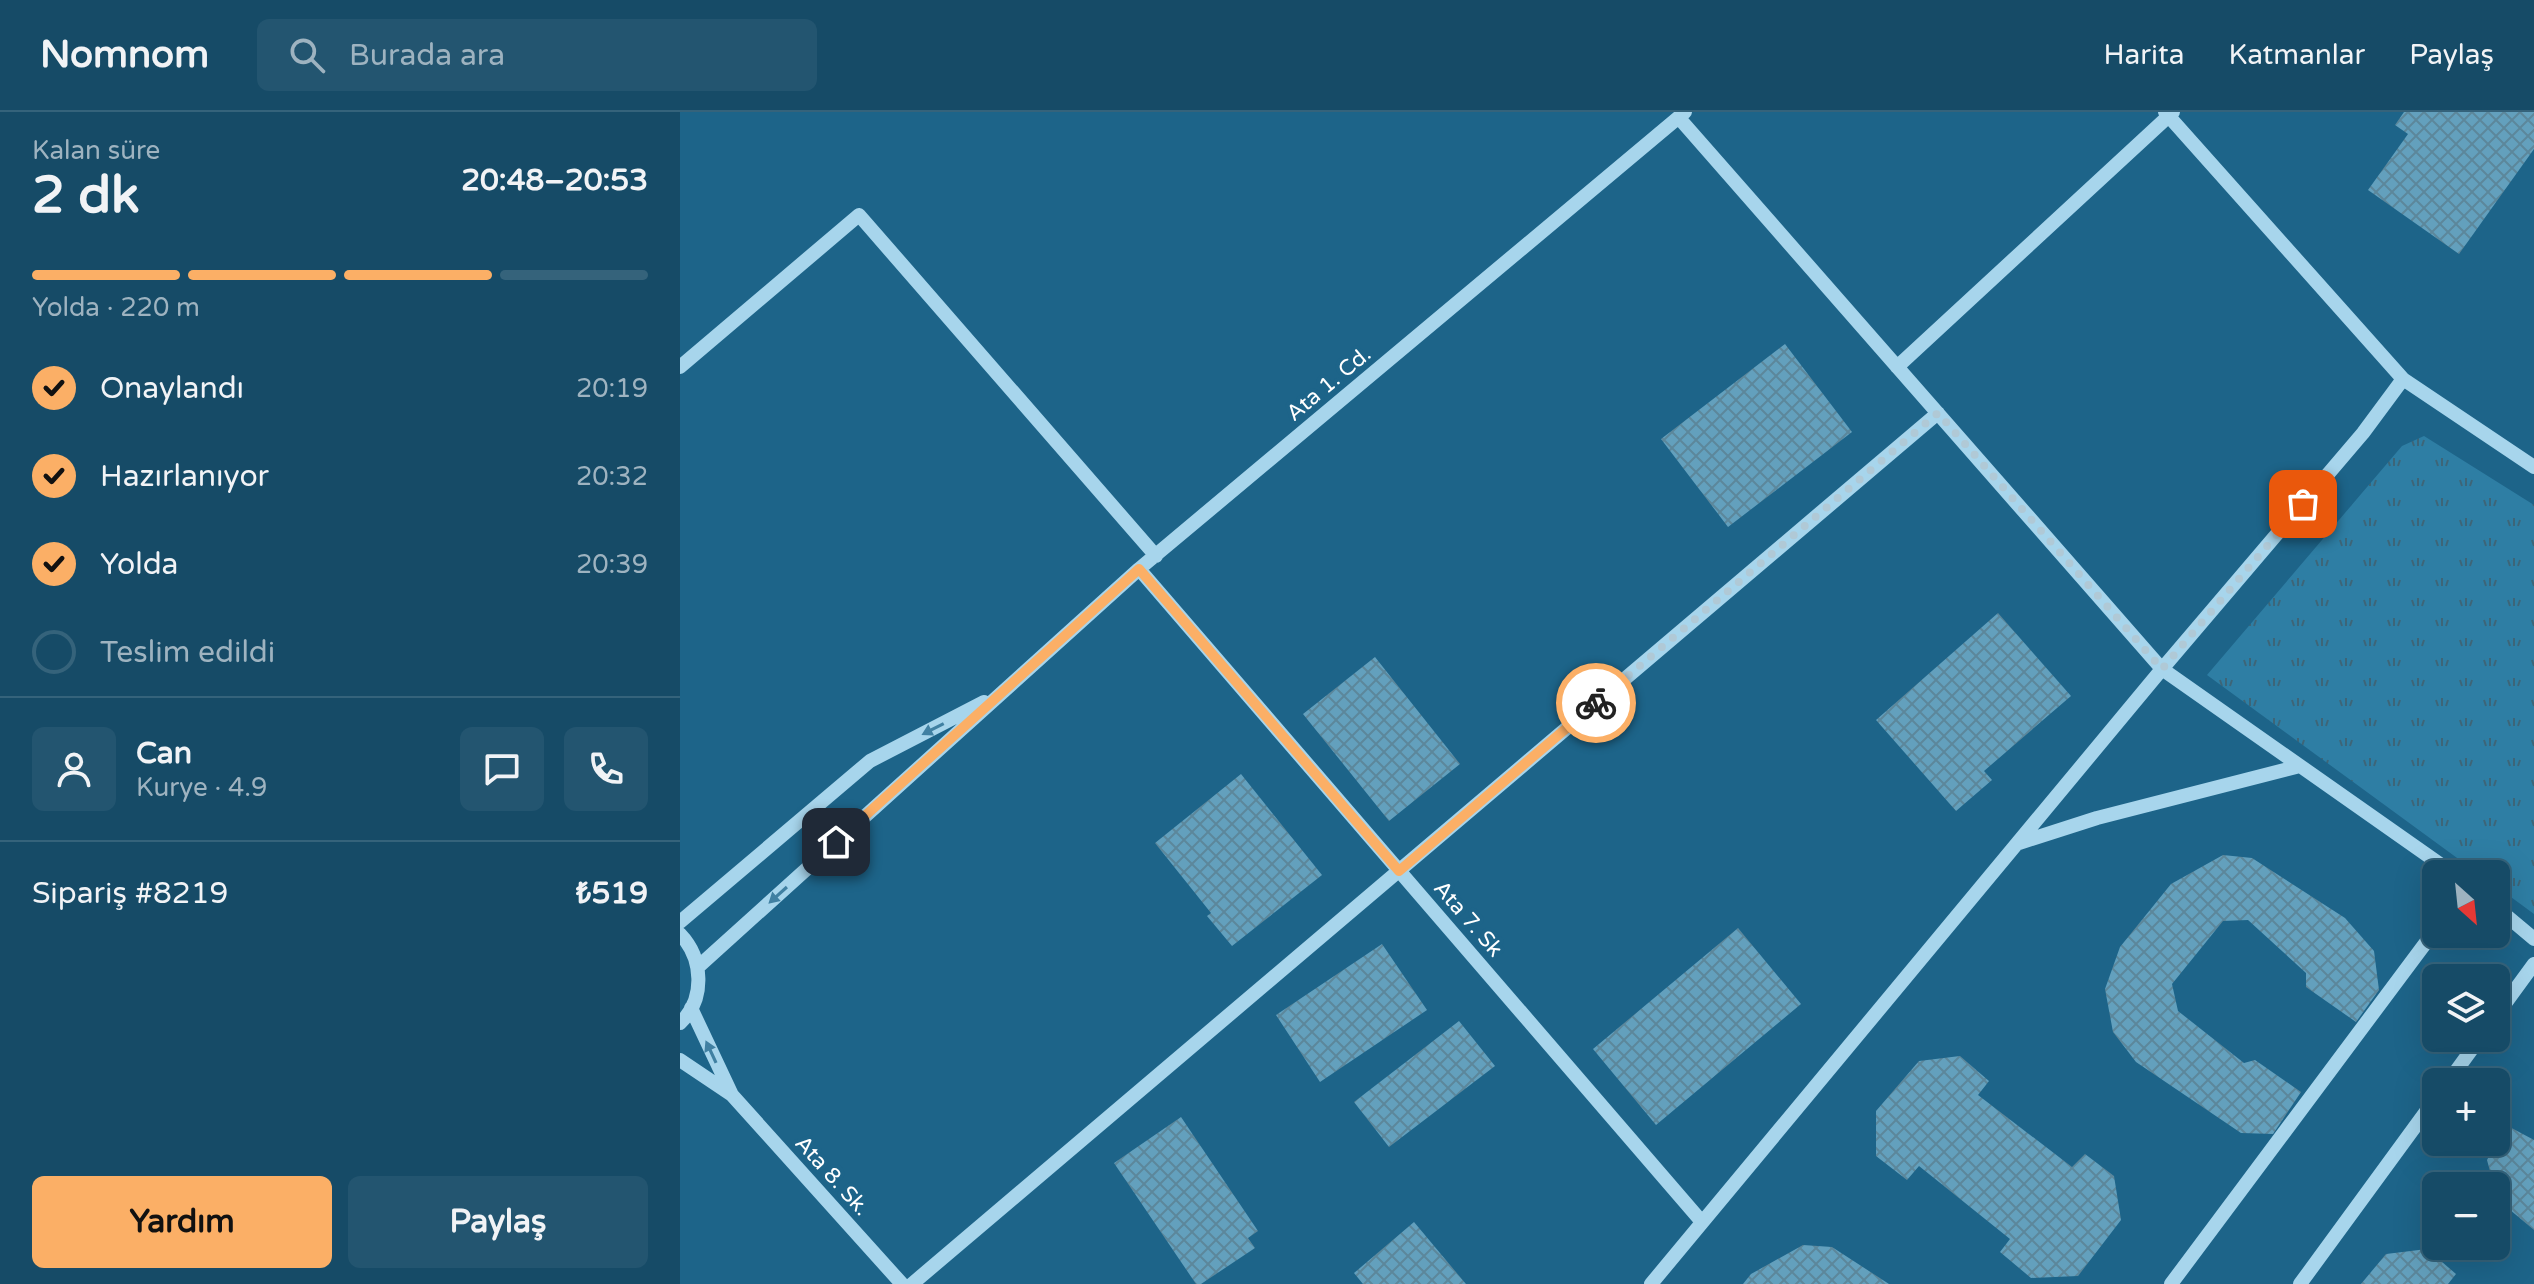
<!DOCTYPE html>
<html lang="tr">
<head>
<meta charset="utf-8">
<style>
	:root { --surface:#164b67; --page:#235570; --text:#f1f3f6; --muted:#9eb3c0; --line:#35637b; --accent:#fbaf66 }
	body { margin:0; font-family:"Varela Round",sans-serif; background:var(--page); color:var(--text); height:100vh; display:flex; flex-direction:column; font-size:30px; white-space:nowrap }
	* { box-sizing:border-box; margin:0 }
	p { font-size:26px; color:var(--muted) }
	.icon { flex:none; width:44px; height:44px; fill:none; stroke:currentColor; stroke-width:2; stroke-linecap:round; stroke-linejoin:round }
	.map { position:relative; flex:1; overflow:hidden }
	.drawer { display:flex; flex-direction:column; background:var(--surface); width:680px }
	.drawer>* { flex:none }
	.needle { width:52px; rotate:153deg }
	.fabs { position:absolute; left:1742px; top:748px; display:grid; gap:16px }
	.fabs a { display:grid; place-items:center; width:88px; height:88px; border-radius:12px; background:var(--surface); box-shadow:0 8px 32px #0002,0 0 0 2px var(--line); font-size:40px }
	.pin { position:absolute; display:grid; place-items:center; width:68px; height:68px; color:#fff; margin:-34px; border-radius:16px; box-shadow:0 4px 12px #0006 }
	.courier { position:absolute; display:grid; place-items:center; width:80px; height:80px; margin:-40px; border:6px solid #fbaf66; border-radius:50%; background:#fff; color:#222; box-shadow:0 2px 10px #0007 }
	.overview em { font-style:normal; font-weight:700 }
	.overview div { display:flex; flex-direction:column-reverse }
	.overview { display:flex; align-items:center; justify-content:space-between; height:136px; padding:0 32px }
	h1 { font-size:52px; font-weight:700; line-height:60px }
	.bar { display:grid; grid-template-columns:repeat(4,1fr); gap:12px 8px; align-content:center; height:96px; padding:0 32px }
	.bar i { height:10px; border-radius:6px; background:var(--line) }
	.bar .on { background:var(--accent) }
	.bar p { grid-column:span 4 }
	.line { display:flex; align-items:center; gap:20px; padding:0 32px; border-top:2px solid var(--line) }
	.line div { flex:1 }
	.round { display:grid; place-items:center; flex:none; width:84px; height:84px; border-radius:12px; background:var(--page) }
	ol { padding:0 32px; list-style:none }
	li { display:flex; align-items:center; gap:24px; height:88px }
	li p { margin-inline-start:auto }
	li .icon { padding:8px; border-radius:50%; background:var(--accent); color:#111; stroke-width:4 }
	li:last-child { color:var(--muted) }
	li i { width:44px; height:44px; border:4px solid var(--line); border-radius:50% }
	.cta { display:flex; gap:16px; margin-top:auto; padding:16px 32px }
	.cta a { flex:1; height:92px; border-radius:12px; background:var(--accent); color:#111; font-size:32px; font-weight:700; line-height:92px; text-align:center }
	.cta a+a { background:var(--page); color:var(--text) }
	header { display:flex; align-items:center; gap:48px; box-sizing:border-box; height:112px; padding:0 40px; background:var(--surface); border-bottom:2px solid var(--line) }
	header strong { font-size:38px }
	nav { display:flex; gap:44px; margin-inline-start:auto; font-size:28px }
	.search { width:560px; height:72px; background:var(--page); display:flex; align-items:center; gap:20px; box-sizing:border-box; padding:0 28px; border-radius:12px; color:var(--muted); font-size:30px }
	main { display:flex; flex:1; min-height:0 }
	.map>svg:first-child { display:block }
	.grass { fill:url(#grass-tufts) }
	.building { fill:url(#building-cross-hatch) }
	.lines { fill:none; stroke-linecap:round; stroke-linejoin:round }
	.minor { stroke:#a7d5ec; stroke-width:14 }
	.oneway { fill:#4080a2 }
	.done { stroke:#b0c9d6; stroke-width:8; stroke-dasharray:0 14.4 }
	.route { stroke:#fbaf66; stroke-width:10 }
	.labels { text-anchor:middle; stroke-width:8; stroke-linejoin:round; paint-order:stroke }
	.street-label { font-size:22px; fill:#fff; stroke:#1d6489 }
</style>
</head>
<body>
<header>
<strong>Nomnom</strong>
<div class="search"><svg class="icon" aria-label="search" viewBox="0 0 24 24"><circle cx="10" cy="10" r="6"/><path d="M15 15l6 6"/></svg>Burada ara</div>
<nav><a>Harita</a><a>Katmanlar</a><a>Paylaş</a></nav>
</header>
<main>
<section class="drawer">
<div class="overview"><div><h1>2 dk</h1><p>Kalan süre</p></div><em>20:48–20:53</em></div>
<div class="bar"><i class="on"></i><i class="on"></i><i class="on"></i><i></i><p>Yolda · 220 m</p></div>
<ol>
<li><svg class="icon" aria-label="check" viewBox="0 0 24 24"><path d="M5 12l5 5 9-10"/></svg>Onaylandı<p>20:19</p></li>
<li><svg class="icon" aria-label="check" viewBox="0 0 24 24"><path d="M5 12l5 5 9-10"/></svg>Hazırlanıyor<p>20:32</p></li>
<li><svg class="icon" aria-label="check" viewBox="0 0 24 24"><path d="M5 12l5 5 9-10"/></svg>Yolda<p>20:39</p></li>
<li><i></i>Teslim edildi</li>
</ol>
<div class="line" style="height:144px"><a class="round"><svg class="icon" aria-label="person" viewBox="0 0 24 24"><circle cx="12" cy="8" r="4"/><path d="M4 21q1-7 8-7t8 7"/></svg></a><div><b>Can</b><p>Kurye · 4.9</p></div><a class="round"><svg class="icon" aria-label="chat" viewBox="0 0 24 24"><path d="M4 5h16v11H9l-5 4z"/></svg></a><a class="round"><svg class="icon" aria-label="phone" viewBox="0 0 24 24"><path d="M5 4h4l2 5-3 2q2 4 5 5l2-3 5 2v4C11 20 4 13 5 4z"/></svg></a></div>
<div class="line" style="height:104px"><div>Sipariş #8219</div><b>₺519</b></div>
<div class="cta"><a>Yardım</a><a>Paylaş</a></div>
</section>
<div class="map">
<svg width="1854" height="1172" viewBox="0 0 1854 1172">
	<defs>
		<pattern id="grass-tufts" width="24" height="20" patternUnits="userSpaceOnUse" patternTransform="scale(2)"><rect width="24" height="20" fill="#2e7ea4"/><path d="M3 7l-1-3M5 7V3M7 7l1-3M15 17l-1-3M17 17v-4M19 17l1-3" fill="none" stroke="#3d6578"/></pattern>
		<pattern id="building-cross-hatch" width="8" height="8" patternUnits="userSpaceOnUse" patternTransform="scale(2)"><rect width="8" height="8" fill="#63a0bd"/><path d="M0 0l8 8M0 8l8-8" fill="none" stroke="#5c879b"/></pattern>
	</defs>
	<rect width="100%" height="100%" fill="#1d6489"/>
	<path class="grass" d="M1744,324L1854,393V802L1816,774V762H1799L1527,563L1722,334Z"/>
	<path class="building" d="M1724,0H1854V37L1779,142L1688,78L1728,22L1715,13Z
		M1105,232L1172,320L1048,415L981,327Z
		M1318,501L1391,584L1304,659L1312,668L1276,699L1196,608Z
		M695,545L780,652L709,709L623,602Z
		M561,662L642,763L552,834L527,804L531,801L475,731Z
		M1543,743L1572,746L1665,806L1694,839L1699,878L1676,910L1626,875V861L1568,808L1543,809L1492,872L1498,899L1564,951L1575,948L1621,980L1593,1022L1561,1021L1456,950L1433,920L1425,877L1440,835L1491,772Z
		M1058,816L1121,892L976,1013L913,937Z
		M702,832L747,898L640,970L596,903Z
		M779,909L815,954L709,1035L674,990Z
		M1280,944L1309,969L1298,983L1392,1055L1405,1042L1434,1064L1441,1108L1398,1164L1351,1166L1320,1140L1330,1127L1239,1054L1227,1068L1196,1044V999L1239,949Z
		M501,1005L578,1119L568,1126L575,1136L521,1172H516L434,1051Z
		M1826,1013L1854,1028V1118L1817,1087L1816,1074H1814L1807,1048Z
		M734,1110L786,1172H683L674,1161Z
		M1123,1133L1152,1135L1209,1172H1063L1071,1162Z
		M1747,1137L1776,1162L1768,1172H1681L1706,1142Z"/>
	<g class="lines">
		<path class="minor" d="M1485,0L1723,267L1854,355
			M999,6L1482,557L1774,762
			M0,255L179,103L476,444
			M1217,255L1493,0
			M459,457L1022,1110
			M1339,731L1417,706L1620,654
			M1816,795L1854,827
			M0,810L190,649L304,590
			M0,822C23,846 26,887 0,911
			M18,855L459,457L1005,0
			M11,896L52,983
			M1816,904L1854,852
			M0,948L52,983L222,1172
			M1768,970L1800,926
			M232,1172L1258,301
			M971,1172L1482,557L1683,321L1723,267
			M1491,1172L1756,817
			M1620,1172L1756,986"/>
	</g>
	<defs><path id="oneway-solid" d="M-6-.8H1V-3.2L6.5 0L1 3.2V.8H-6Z" transform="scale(2)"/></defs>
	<g class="oneway">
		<use href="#oneway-solid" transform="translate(253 617) rotate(153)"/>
		<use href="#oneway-solid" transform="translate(98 783) rotate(138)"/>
		<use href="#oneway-solid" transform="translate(31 940) rotate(-115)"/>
	</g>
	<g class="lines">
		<path class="done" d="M916,591L1258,301L1482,557L1623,392"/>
		<path class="route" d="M156,730L459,457L719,759L916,591"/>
	</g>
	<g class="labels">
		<g class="street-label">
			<text transform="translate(648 271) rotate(-40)" y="8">Ata 1. Cd.</text>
			<text transform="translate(789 806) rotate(49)" y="8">Ata 7. Sk</text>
			<text transform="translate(153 1063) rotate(48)" y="8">Ata 8. Sk.</text>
		</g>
	</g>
</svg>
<div class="fabs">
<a><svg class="needle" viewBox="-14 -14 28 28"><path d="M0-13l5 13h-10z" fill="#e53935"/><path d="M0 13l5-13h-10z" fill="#9eb3c0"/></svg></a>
<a><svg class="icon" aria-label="layers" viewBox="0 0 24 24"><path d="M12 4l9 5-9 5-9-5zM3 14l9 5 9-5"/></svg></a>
<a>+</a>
<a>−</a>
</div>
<div class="pin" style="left:1623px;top:392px;background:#ea580c"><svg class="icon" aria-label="bag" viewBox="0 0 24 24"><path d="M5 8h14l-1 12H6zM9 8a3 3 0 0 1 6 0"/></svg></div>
<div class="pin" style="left:156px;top:730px;background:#1f2937"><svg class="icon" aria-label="home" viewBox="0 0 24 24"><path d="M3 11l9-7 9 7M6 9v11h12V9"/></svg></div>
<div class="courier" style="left:916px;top:591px"><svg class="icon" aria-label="bike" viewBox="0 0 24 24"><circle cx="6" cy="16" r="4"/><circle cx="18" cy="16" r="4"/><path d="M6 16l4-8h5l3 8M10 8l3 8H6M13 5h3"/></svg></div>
</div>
</main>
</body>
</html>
